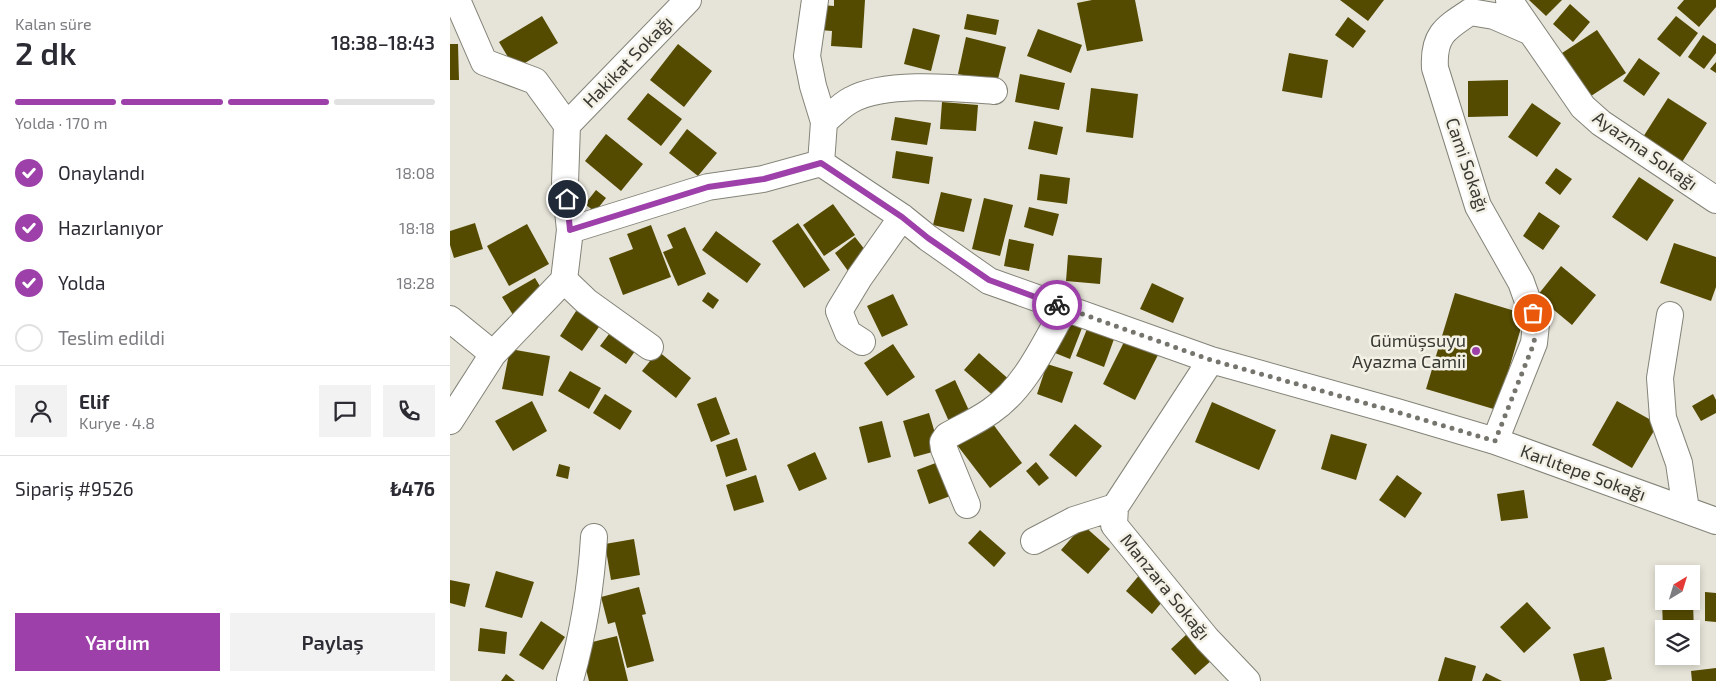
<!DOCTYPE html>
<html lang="tr">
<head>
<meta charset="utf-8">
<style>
	:root { --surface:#fff; --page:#f2f2f3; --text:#2b2b33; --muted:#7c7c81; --line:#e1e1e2; --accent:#9e40a9 }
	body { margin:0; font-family:"Exo 2",sans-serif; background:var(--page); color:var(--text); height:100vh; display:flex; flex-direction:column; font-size:19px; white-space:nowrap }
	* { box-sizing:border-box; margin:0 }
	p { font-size:16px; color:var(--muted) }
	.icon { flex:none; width:28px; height:28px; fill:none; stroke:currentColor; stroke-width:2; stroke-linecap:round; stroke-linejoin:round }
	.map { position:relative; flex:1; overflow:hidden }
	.details { display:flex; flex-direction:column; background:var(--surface); width:450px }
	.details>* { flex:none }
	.needle { width:32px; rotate:38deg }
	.controls { position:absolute; left:1205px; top:565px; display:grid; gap:10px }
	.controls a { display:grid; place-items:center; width:45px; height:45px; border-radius:0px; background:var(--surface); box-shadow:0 2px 8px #0003; font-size:25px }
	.pin { position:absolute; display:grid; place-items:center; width:42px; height:42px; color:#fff; margin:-21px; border:2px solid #fff; border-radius:50%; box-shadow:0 1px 5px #0007 }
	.courier { position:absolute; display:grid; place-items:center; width:50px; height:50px; margin:-25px; border:4px solid #9e40a9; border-radius:50%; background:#fff; color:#222; box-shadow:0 1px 6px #0007 }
	.overview em { font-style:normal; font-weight:600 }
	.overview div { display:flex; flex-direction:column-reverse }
	.overview { display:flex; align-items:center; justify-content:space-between; height:85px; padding:0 15px }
	h1 { font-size:32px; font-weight:600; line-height:38px }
	.bar { display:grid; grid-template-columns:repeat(4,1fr); gap:8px 5px; align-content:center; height:60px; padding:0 15px }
	.bar i { height:6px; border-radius:4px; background:var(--line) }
	.bar .current { background:var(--accent) }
	.bar p { grid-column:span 4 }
	.line { display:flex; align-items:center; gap:12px; padding:0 15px; border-top:1px solid var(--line) }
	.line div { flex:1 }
	.round { display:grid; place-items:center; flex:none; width:52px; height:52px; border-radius:0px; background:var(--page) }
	ol { padding:0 15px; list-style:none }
	li { display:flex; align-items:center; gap:15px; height:55px }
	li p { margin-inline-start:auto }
	li .icon { padding:5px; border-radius:50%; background:var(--accent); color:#fff; stroke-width:4 }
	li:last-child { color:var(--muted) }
	li i { width:28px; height:28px; border:2px solid var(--line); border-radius:50% }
	.action { display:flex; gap:10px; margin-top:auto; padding:10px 15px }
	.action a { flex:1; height:58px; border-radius:0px; background:var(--accent); color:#fff; font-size:20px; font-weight:600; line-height:58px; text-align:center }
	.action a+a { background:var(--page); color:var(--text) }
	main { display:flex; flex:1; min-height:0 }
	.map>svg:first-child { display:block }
	.building { fill:#554b00 }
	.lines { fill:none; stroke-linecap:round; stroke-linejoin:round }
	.minor-casing { stroke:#848378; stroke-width:28 }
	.minor { stroke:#fff; stroke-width:26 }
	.done { stroke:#76756d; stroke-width:5; stroke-dasharray:0 9 }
	.route { stroke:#9e40a9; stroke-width:6 }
	.poi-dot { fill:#9e40a9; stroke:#f3f1e5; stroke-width:2 }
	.labels { text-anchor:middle; stroke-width:5; stroke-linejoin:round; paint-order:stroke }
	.street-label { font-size:18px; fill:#393934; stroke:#f3f1e5 }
	.poi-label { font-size:18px; fill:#393934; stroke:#f3f1e5; text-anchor:end }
</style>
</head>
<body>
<main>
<section class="details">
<div class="overview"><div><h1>2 dk</h1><p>Kalan süre</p></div><em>18:38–18:43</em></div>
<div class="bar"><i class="current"></i><i class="current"></i><i class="current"></i><i></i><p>Yolda · 170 m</p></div>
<ol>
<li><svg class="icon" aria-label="check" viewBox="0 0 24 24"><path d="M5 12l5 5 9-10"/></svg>Onaylandı<p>18:08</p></li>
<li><svg class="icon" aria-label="check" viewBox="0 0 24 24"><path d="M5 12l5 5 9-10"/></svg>Hazırlanıyor<p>18:18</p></li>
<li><svg class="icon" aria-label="check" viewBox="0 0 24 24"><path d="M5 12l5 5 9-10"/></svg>Yolda<p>18:28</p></li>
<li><i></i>Teslim edildi</li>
</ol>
<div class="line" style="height:90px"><a class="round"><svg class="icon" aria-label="person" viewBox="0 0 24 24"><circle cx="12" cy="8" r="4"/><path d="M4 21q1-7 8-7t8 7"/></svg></a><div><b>Elif</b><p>Kurye · 4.8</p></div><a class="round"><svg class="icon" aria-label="chat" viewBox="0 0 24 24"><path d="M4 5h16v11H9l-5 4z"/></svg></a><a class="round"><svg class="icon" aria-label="phone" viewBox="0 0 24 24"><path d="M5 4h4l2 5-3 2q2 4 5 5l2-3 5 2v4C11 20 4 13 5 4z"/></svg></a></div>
<div class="line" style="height:65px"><div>Sipariş #9526</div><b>₺476</b></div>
<div class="action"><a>Yardım</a><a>Paylaş</a></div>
</section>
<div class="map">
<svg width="1266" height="681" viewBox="0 0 1266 681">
	<rect width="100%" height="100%" fill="#e6e4d8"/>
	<path class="building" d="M384,0H415L412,48L381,46L382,31L370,30L372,5L384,6Z
		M642,0H685L693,41L637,51L627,3Z
		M890,0H934L918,21Z
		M1079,0H1112L1096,16Z
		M1234,0H1266V7L1249,27L1227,8Z
		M1120,4L1140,22L1123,42L1103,24Z
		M517,14L549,20L546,35L514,29Z
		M92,16L108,43L65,69L49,42Z
		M1226,16L1248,33L1230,57L1207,39Z
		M898,17L916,31L903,48L885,35Z
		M463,28L490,35L481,71L454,64Z
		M588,29L632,45L621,73L577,56Z
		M1147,30L1176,73L1138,98L1109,55Z
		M1253,35L1266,44V53L1254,69L1238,57Z
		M516,37L556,47L547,83L508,74Z
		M0,44H8L9,80H0Z
		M228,44L262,71L234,107L200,80Z
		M839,53L878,60L872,98L832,91Z
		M1189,58L1210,73L1194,96L1173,81Z
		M1266,62V73L1260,69Z
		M570,74L615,83L609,110L565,102Z
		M1058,80V116L1018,117V81Z
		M641,88L688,94L683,138L636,132Z
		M198,93L232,119L211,146L177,119Z
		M1218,98L1257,123L1232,162L1193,137Z
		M492,102L528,105L526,131L490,129Z
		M1082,103L1111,123L1087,157L1058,137Z
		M445,117L481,123L477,145L441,140Z
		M584,121L613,127L607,155L578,149Z
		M237,129L267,153L248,176L219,153Z
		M156,134L193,164L171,191L135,161Z
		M446,151L483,157L479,184L442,178Z
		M1106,168L1122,179L1110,195L1095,183Z
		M590,174L620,178L617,204L587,200Z
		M1189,177L1224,200L1197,241L1162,217Z
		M146,190L156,198L145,212L135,204Z
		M491,192L522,199L514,232L483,225Z
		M534,198L563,205L550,256L522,249Z
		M383,204L405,235L374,256L353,225Z
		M579,207L609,214L603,236L574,227Z
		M1089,212L1110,226L1093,250L1073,236Z
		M25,223L33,249L4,258L0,245V231Z
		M348,223L380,270L354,288L322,241Z
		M77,224L99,264L59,286L37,246Z
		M201,225L221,277L173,295L159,258L183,249L177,234Z
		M235,227L256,274L228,286L213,252L223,248L217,235Z
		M266,231L311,264L297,283L252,250Z
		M405,237L419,255L398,271L385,253Z
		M559,239L584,244L579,271L554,266Z
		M1224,243L1266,257V287L1261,301L1210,283Z
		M618,255L652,258L650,284L616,281Z
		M1111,266L1146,295L1122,325L1087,296Z
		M85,278L96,296L63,315L52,297Z
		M702,283L734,298L723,323L690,309Z
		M258,292L269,300L263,309L252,301Z
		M1005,293L1075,314L1047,410L976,389Z
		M443,294L458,325L432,337L417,306Z
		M128,308L151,324L132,351L110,336Z
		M617,322L632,328L620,359L605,353Z
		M637,329L664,339L654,367L626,356Z
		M170,330L190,344L176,364L150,346L159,334L165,338Z
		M676,338L708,355L685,400L653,384Z
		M443,344L465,377L437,396L414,363Z
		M60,349L100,356L93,396L52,389Z
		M208,351L241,378L226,398L192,371Z
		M529,353L562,382L547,399L514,370Z
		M597,364L623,372L612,403L587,394Z
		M120,371L151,388L139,409L108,391Z
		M505,380L522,417L501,426L485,390Z
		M155,394L182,411L170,430L143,413Z
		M1263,394L1266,400V413L1251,421L1242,406Z
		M266,397L280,434L261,442L247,404Z
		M82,401L97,431L63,451L45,421Z
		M1167,401L1208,424L1182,468L1142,445Z
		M762,402L826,430L809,470L745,442Z
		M479,413L490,450L464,457L453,421Z
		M540,420L572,463L540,488L507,445Z
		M432,421L441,457L418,463L409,427Z
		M625,424L652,446L626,477L599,455Z
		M881,434L917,444L906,480L871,469Z
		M287,438L297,470L276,477L266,445Z
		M365,452L377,479L349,491L337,465Z
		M491,461L503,495L479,504L467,470Z
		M586,462L599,478L589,486L576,471Z
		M109,464L120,467L118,479L106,476Z
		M306,475L314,502L284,511L276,485Z
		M947,475L972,493L955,518L929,500Z
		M1074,490L1078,518L1051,521L1047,494Z
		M633,525L660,549L638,574L611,550Z
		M530,530L556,553L544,567L518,543Z
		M184,539L190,575L161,580L155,544Z
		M46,571L84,582L72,618L35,607Z
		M691,573L717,596L702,614L676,591Z
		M0,580L20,584L15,607L0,603Z
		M189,587L196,614L192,615L204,661L177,668L165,622L158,624L151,597Z
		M1255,592L1266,593V622L1255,621Z
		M1243,601L1244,634H1241V629H1213L1212,602Z
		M1077,602L1101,628L1074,653L1050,627Z
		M91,621L115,637L93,670L69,655Z
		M30,628L57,632L55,654L28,651Z
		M738,633L762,660L745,675L721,649Z
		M167,636L178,681H139L130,645Z
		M1154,647L1162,679L1155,681H1130L1123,654Z
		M995,657L1026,666L1022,681H988Z
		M1266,668V681H1242L1241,671Z
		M1036,673L1052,681H1032Z
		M56,674L65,681H51Z"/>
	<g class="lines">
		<g class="minor-casing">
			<path id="minor" d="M365,0L357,56L363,86L374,122L371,163
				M1059,0L1133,107L1151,123L1266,200
				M374,122C382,115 391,105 401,100C436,81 505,88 544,91
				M117,125L238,0
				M120,230L258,187L313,179L371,163L452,217L478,238L539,281L761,360L947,412L1045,441L1266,521
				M114,280L136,301L200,347
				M1220,315L1210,378L1213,418L1229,463L1236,510
				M0,319L43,354
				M412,342L398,333L389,311L409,278L452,217
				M761,360L665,507L664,525L757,639L797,681
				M0,421L43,354L114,280L120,230L115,183L117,125L85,81L34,62L7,0
				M1045,441L1084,343L1086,324L1071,282L1028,206L985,68C983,36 994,29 1020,12L1044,16L1081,32
				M517,505L494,449L493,442L497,436C511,428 527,421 541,411C576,387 594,344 615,308
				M584,541L624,520L665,507
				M120,680C134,631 141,588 144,537"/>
		</g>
		<use href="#minor" class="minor"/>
	</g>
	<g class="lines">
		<path class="done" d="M607,305L761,360L947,412L1045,441L1084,343L1086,324L1083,313"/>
		<path class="route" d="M117,199L120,230L258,187L314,179L371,163L452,217L478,238L539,280L607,305"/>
	</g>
	<circle class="poi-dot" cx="1026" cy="351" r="5"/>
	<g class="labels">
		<g class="street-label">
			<text transform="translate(178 62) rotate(-46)" y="6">Hakikat Sokağı</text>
			<text transform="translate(1195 151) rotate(35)" y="6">Ayazma Sokağı</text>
			<text transform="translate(1017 165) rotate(71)" y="6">Cami Sokağı</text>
			<text transform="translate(1133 473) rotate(20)" y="6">Karlıtepe Sokağı</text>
			<text transform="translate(715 587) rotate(51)" y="6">Manzara Sokağı</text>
		</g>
		<g class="poi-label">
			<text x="1016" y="347">Gümüşsuyu<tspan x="1016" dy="21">Ayazma Camii</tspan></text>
		</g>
	</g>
</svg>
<div class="controls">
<a><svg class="needle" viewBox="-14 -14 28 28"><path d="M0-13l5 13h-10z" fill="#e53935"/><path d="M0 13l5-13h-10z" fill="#7c7c81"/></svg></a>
<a><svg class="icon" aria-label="layers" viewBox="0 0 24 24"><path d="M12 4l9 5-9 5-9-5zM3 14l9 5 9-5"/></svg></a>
</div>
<div class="pin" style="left:1083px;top:313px;background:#ea580c"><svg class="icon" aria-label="bag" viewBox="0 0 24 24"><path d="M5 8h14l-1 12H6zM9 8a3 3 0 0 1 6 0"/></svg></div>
<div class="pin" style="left:117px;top:199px;background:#1f2937"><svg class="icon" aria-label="home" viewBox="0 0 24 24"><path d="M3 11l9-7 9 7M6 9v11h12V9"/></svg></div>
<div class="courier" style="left:607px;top:305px"><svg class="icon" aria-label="bike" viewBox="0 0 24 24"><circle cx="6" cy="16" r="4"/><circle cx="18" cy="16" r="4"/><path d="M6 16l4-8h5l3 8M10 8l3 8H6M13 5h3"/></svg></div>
</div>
</main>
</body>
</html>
